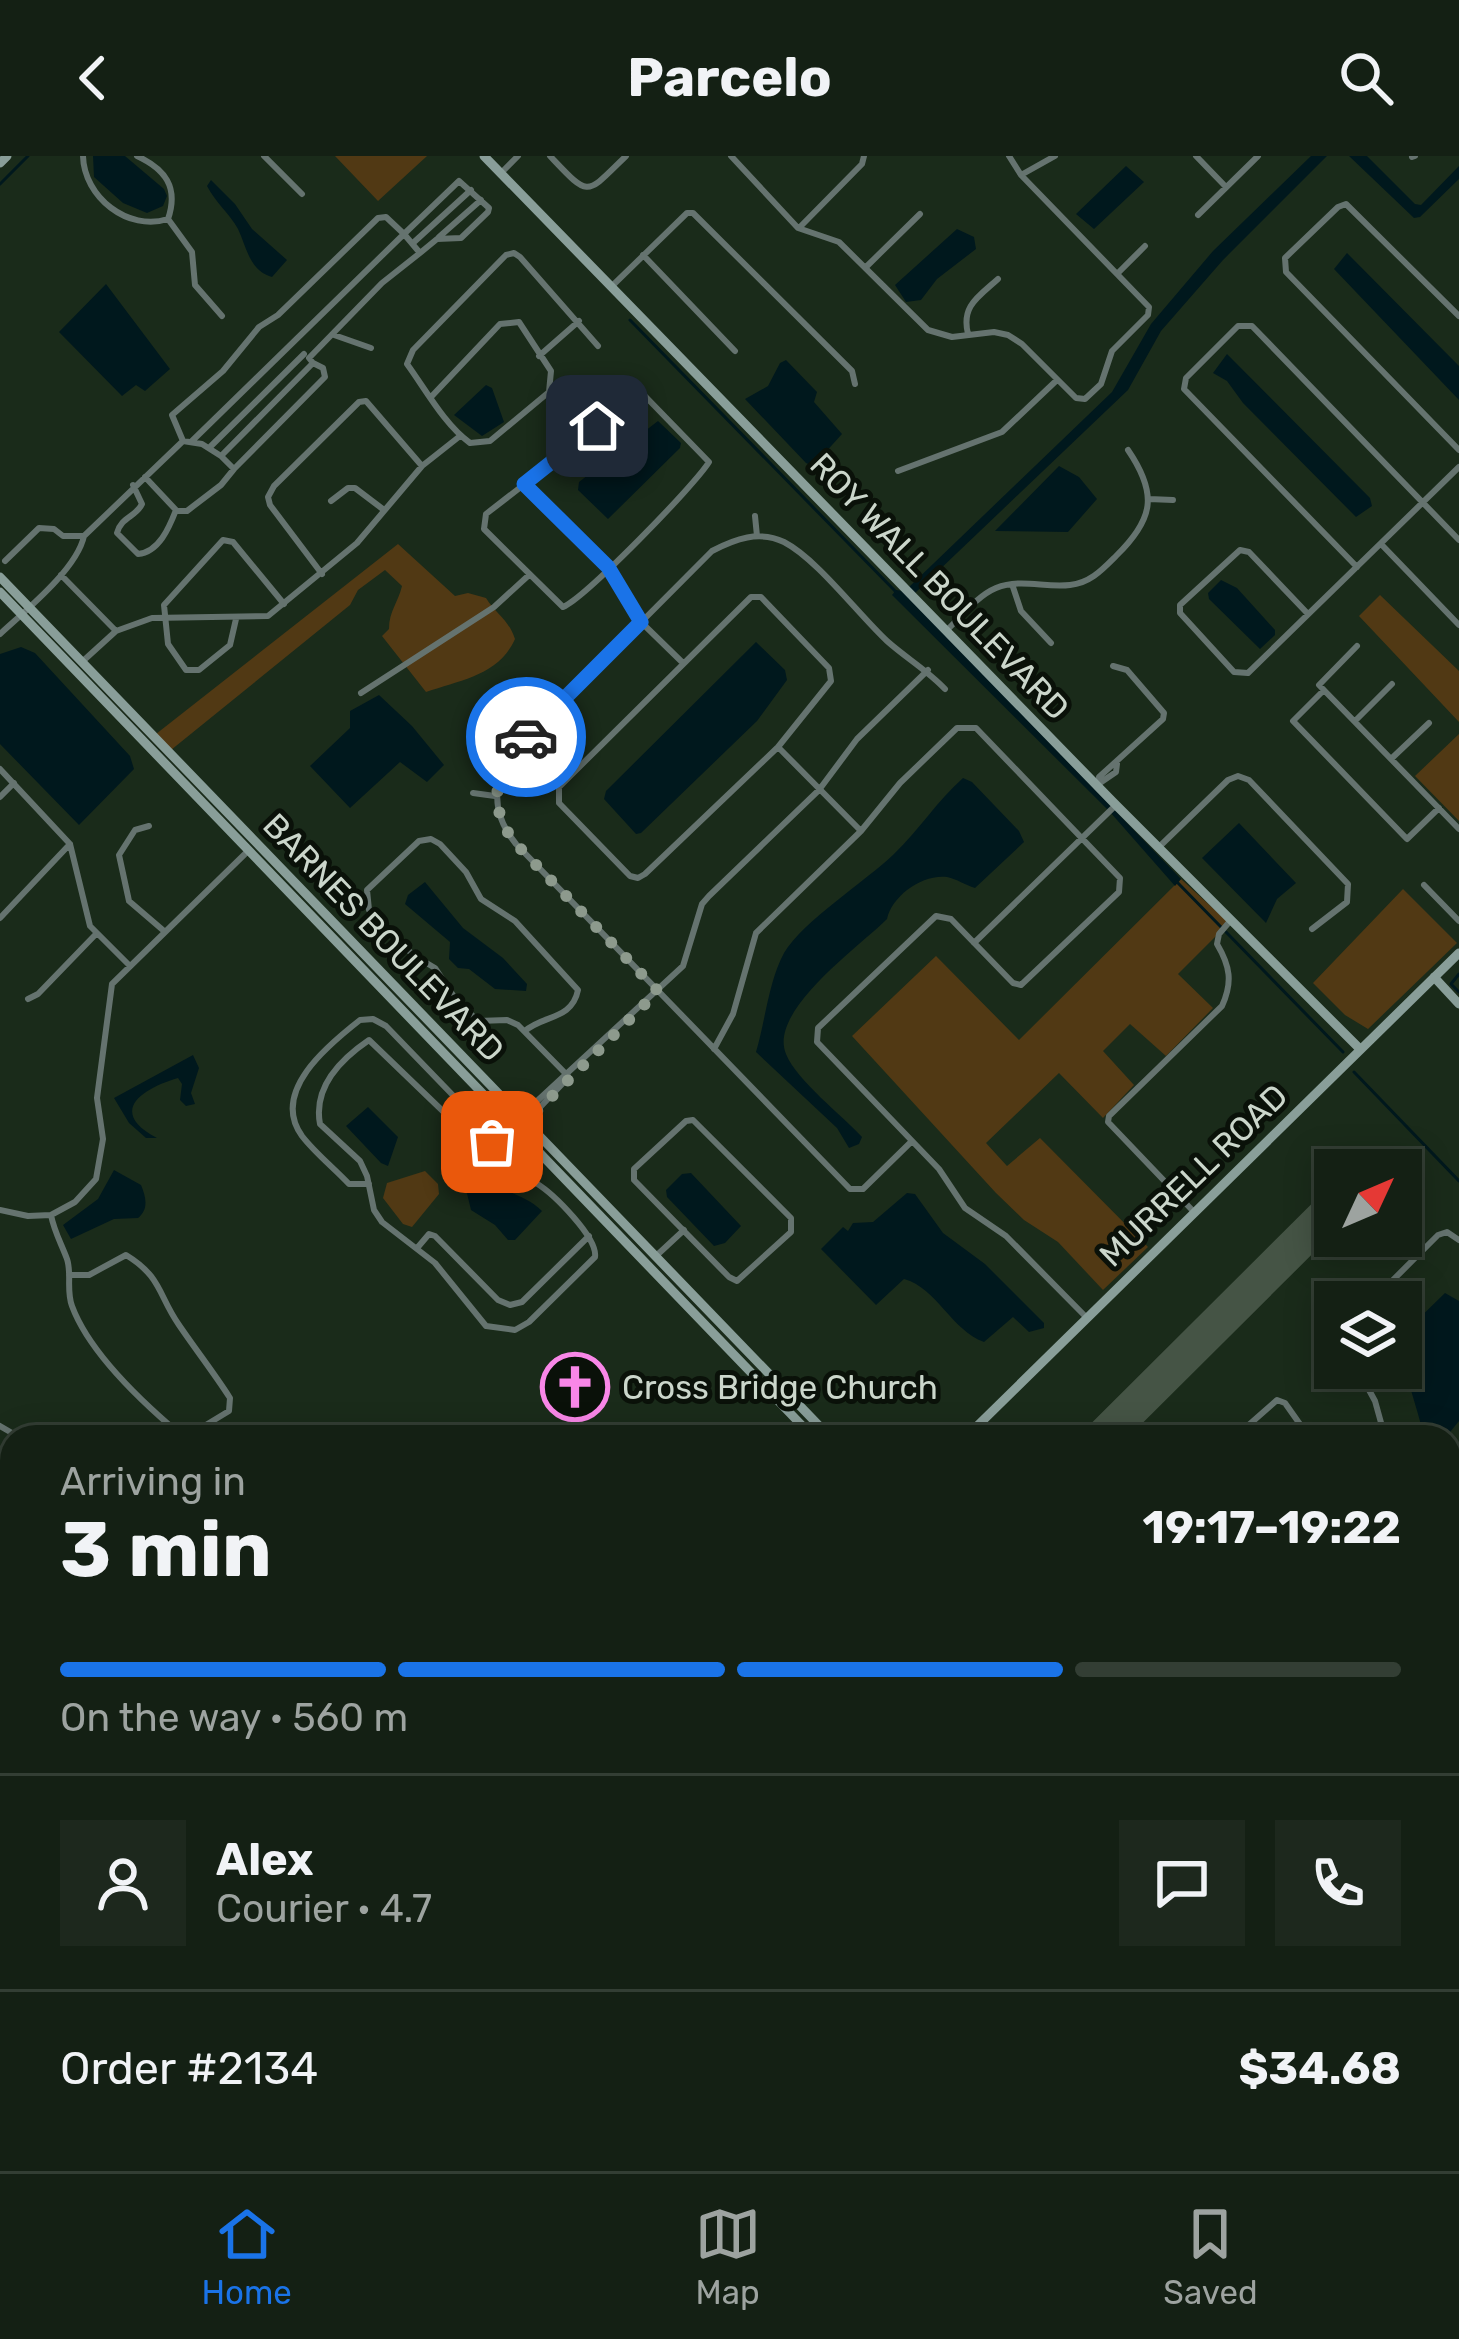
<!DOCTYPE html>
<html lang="en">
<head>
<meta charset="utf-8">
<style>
	:root { --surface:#142014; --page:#1d281d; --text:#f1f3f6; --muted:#9da3a0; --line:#333e34; --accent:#1a73e8 }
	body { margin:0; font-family:Rubik,sans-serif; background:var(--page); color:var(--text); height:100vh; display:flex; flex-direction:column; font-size:45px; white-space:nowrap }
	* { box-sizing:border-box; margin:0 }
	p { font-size:39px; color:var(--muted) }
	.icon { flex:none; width:66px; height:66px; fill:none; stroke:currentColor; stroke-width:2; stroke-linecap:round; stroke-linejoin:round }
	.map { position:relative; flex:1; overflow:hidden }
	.side { position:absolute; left:0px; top:1269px; width:1461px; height:747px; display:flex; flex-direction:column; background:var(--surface); border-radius:36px 36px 0 0; box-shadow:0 6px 30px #0003,0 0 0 3px var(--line) }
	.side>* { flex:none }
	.needle { width:78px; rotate:46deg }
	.controls { position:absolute; left:1314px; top:993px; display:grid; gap:24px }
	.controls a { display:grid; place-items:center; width:108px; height:108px; border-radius:0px; background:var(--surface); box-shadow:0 6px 30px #0003,0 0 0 3px var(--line); font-size:60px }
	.pin { position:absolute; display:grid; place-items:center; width:102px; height:102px; color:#fff; margin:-51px; border-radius:24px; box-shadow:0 6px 18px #0006 }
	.courier { position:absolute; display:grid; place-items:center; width:120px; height:120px; margin:-60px; border:9px solid #1a73e8; border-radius:50%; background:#fff; color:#222; box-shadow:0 3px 15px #0007 }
	.headline em { font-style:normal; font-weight:700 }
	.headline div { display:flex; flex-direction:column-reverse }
	.headline { display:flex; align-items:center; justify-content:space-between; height:204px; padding:0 60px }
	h1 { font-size:78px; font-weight:700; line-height:90px }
	.bar { display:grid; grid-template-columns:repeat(4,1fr); gap:18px 12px; align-content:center; height:144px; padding:0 60px }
	.bar i { height:15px; border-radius:9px; background:var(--line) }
	.bar .on { background:var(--accent) }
	.bar p { grid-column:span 4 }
	.line { display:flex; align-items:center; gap:30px; padding:0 60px; border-top:3px solid var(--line) }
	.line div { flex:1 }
	.round { display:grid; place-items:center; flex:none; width:126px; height:126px; border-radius:0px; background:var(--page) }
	header { display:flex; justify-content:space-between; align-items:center; height:156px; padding:0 60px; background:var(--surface); font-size:54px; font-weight:700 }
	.menu { display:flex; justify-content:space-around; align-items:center; height:168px; border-top:3px solid var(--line); background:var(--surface); font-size:33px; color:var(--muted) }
	.menu a { display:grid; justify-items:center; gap:6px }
	.menu .on { color:var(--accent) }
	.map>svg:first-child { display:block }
	.green { fill:#513914 }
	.water { fill:#00181d }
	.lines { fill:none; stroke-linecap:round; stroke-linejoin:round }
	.stream { stroke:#00181d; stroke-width:3 }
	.canal { stroke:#00181d; stroke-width:6 }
	.runway { stroke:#455445; stroke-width:36 }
	.street { stroke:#65736f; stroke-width:6 }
	.secondary { stroke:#899e99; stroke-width:9 }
	.done { stroke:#8d9a8d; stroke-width:12; stroke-dasharray:0 21.6 }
	.route { stroke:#1a73e8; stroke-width:15 }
	.labels { text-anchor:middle; stroke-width:10; stroke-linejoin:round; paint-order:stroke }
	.street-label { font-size:33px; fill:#cbd6cb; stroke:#0a1109 }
	.poi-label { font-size:33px; fill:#cbd6cb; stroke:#0a1109; text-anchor:start }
</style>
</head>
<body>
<header><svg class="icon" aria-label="back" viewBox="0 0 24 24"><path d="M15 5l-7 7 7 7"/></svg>Parcelo<svg class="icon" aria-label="search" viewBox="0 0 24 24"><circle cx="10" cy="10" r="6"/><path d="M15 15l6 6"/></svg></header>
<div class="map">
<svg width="1459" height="2015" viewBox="0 0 1459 2015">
	<rect width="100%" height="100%" fill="#1a2b1a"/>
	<path class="green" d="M335,0H427L378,45Z
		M398,388L455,440L468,437L486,442C496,458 509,464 515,483C499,519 461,524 426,536L382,480L389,473C389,455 398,447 402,430L385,414L358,434L350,449L171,594L156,578Z
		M1380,439L1459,515V566L1359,460Z
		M1459,578V665L1415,620Z
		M1181,723L1229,767L1178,818L1213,852L1166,900L1130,868L1103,895L1134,929L1103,962L1059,917L986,987L1007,1010L1040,982L1148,1091L1103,1134L1058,1086L1024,1064L996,1037L852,880L936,800L1019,884Z
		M1403,733L1457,787L1368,873L1345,859L1313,827Z
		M425,1015L438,1028L439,1038L412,1071L403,1068L383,1042L387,1027Z
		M0,1344L12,1356V1482L0,1471Z
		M1459,1681V1926L1449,1916V1690Z
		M0,1744L12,1754V2004H115L122,2015H0Z
		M407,2004H597L602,2015H398Z"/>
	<path class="water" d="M93,0H125L164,33L167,40L163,50L147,57L123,47L94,21Z
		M1311,0H1327L1223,104L1161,175L1128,234L914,438L908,432L1112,236L1151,168L1213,95Z
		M1349,0H1367L1415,48L1421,49L1459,10V23L1420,61L1414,62Z
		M1126,10L1144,26L1094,73L1076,58Z
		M211,24L235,48L252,73L287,104L272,121C249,114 247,92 238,73C230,58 215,46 207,30Z
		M957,73L974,81L976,93L937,123L921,144L906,146L895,129Z
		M1347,97L1459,210V244L1334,113Z
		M106,128L170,213L145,235L136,229L122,240L59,176Z
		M1227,198L1370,342L1372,350L1356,361L1243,247L1227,225L1213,217Z
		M786,204L817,236L814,246L842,278L813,310L806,307L745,243L768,230L780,207Z
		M486,229L492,232L504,266L482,280L454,259Z
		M658,265L681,287L680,292L608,363L578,334L579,326Z
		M1059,310L1079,321L1097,343L1068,376L995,375Z
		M1221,424L1237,432L1275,474V479L1260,493L1209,443L1208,437Z
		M896,434L903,435L1181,723L1175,730L1110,656L892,439Z
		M756,486L785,514L787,524L757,565L641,677L636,678L604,643L606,635Z
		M21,491L35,497L130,600L134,613L79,669L0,588V498Z
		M379,539L412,570L444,609L427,626L400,606L350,652L310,610L350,572V555Z
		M963,622L972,626L1019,675L1024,686L975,732C965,729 957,723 947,721C922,718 892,740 887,763C858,792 768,855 786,898C797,925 842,959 862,981L859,988L849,992L837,972L756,896C765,866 769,824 784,797C803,765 866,725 894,698C919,674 937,645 963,622Z
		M1239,667L1296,727L1277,743L1266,767L1202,702Z
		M425,726L463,772L503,802L527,828L526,835L495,833L469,813L458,812L449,803L450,786L405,748L408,739Z
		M193,899L199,912L191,937L195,948L186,950L180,944L182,928L178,922C144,932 106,955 157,982H146L129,967L114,942Z
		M368,951L398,981L388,1010L381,1007L346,970Z
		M114,1014L141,1029C146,1041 149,1053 138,1062L114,1063L71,1083L63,1069L98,1043Z
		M691,1017L741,1070L725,1087L714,1090L667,1041L666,1034L682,1018Z
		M487,1021C502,1037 525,1038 542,1055L515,1084H508L495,1069L471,1054L464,1025Z
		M907,1037L915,1038L943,1077L985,1108L1044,1167V1172L1029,1176L1013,1161L984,1186C951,1174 937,1132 904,1123L876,1149L821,1093L843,1071L848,1075L853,1067L873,1066Z
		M1445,1137L1459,1145V1265L1446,1281H1424C1417,1248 1401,1212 1401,1180Z
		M273,2004H407L398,2015H260Z"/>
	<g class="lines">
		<path class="stream" d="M0,28L28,0
			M630,164L897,437
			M1176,725L1221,771
			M1226,776L1343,896
			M1459,818L1451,828L1459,836
			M1354,916L1459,1025
			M1345,2004L1357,2015"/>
		<path class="canal" d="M0,1343L12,1355"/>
		<path class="runway" d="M1103,1281L1335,1050"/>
		<path class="street" d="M83,0C84,41 128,76 168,63C179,31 165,13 137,0
			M264,0L302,38
			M550,0C590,42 585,40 626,0
			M731,0L798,72L839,86L928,174L952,181L994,176L1008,179L1022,188L1076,242L1085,243L1101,228L1112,195L1148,159L1149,151L1021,19L1009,0
			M1196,0L1226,31
			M1412,1L1415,0
			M501,17L518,0
			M1021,19L1055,0
			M1198,59L1258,0
			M168,63L192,96L195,129L222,160
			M799,72L862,8L864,0
			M439,81L481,44
			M413,87L471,34
			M643,99L735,195
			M865,112L920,58
			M1117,118L1145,90
			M611,131L687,57H693L852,215L855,228
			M1459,160L1346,48L1338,51L1285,102L1286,116L1459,294
			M968,178C961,150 978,141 998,123
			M334,179L371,192
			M539,200L579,165
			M642,237L709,306C695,329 586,441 563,451L484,373L486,358Z
			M431,241L500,168L519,166L551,215L549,236L490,285L470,287C444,268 426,234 407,208L413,194L506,99L514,97L520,101L598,190
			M183,285L172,259L223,215L259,171L278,159L378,62L386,61L404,78L192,285
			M209,292L304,198
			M234,313L325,221L323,212L313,207
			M898,315L1002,276L1057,224
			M133,329L142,348C136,361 121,361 117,377L138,398C159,396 169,372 176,354L145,321
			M524,329L608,411L641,466L683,507
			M1149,343L1173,344
			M331,345L348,332H355L384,354
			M177,355H187L221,329L234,313L221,300
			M755,360L757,380
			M1381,388L1459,469
			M5,405L39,372L54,373L63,380H84L183,285L202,288L221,300L313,207L309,202L382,127L420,97L404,78L459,25L489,52L488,56L461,82L437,83L420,97
			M1357,411L1184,233L1186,222L1238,170H1252L1459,384
			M322,418L270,349L268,341L274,330L359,246L366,245L422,310
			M61,419L116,475
			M1012,428L1021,455L1051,487
			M751,441H761L829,512L831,525L778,591L645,718L638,722L630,720L559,647V631Z
			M1308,458L1249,396L1240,394L1180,449V457L1234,516L1248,517L1459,311
			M236,463L230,489L199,514H186L168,488L164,449L223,384L233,386L284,448
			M946,475C961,461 977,440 996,432C1021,422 1044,432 1070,429C1090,427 1102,414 1116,400C1154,363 1158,338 1128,294
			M0,478C26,454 77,413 84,380
			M1357,490L1319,529L1459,673
			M83,505L116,475L152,462L268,460L357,387L422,310L460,280
			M1113,510L1127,514L1164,557L1163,563L1099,621L1097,629L1116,616L1117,608
			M1324,534L1293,565L1407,683L1439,652
			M361,537L494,451L529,419
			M1355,565L1392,528
			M778,591L860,674
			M1391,603L1429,567
			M0,613L70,688L90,770L129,809
			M473,637L495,640
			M0,641L14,627
			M149,670L135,674L119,699L129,745L164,775
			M1159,691L1228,624L1238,620L1249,624L1348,728L1347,746L1312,773
			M1424,729L1459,765
			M0,762L70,688
			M974,787L1116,649
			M28,843L38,838L96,778
			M525,875C543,859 572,864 578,834L515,765L481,743L466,716L440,688L431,683L419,685L367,734L369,754L413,799L435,812L456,844L478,865L507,864L518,869L568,920
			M369,884L450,962L462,970L474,971C480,1007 510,1010 536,1027C554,1038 598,1082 595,1101L529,1166L515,1174L486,1170L435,1107L382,1066L374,1054L367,1020L360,1005L320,968C313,931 341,903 369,884Z
			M714,893L733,858L756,777L861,675L900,627L957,572H976L1120,722L1119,736L1021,829L1013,827L951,763L936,760L818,872L817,886L939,1013L965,1052L1006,1080L1086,1161
			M693,964L791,1062V1076L737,1125L729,1121L634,1024V1013L686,965Z
			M526,966L566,924
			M912,985L863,1033H850L516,688C490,656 492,625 516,592L712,395C735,383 759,374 784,386C817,403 858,458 887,485C906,502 927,514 945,533
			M484,994L683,810L702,748L709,740L819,634L857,583L928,514
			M492,1000L517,975
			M369,1028H349C334,1012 315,997 302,980C270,936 328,889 360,864L373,863L386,870L470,957L474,971
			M0,1054L28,1060L51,1059L75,1046L96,1023L103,983L97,942L112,828L249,694
			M1194,1056L1108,966L1109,960L1222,850C1233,826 1230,810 1217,788L1219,778L1231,764
			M51,1059C54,1075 61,1087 67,1103C72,1118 66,1134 72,1150C89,1196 143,1247 181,1279L191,1278L229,1255L230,1242C214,1217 196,1194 179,1169C158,1139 162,1121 126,1099L89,1119H69
			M418,1091L429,1078L435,1080L498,1144L510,1149L522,1146L589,1080
			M656,1100L684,1074
			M1371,1146L1438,1079L1447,1076L1459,1084
			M1357,1212L1375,1245L1385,1281
			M0,1270L19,1281
			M1235,1281L1277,1244L1285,1247L1309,1281
			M1449,1349L1459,1331
			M1449,1461L1459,1448
			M0,1524L12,1536
			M1449,1550L1459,1541
			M0,1579L12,1576
			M1449,1631L1459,1630
			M0,1744L12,1731
			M0,1755L12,1766
			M102,2004L108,2015
			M110,2004L116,2015
			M704,2004L715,2015
			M1039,2006L1043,2010L1039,2015L1034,2010Z
			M799,2015L803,2004
			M932,2015L943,2010L950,2015
			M1199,2015L1211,2004"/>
		<path class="secondary" d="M484,0L1113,646L1360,893
			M0,7L7,0
			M0,421L830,1281
			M0,436L813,1281
			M1434,821L1459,848
			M966,1281L1459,797
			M1328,2004L1338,2015
			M208,2015L219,2004
			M224,2015L235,2004"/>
	</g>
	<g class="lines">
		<path class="done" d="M492,986L484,994L491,1001L658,835L516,688C486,650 494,614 526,581"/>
		<path class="route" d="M526,581L641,466L608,411L524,328L597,270"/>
	</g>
	<defs>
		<g id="church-ring" transform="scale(3.45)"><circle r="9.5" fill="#0a1109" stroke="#f987e8" stroke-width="1.5"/><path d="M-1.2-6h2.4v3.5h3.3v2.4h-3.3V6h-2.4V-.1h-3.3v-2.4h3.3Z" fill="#f987e8"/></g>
	</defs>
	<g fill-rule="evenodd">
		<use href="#church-ring" x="575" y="1231"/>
	</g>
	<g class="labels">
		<g class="street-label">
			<text transform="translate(940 430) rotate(46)" y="12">ROY WALL BOULEVARD</text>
			<text transform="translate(384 781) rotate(46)" y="12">BARNES BOULEVARD</text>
			<text transform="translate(1193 1019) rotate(-44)" y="12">MURRELL ROAD</text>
		</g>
		<g class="poi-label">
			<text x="622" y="1243">Cross Bridge Church</text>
		</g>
	</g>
</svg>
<div class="controls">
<a><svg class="needle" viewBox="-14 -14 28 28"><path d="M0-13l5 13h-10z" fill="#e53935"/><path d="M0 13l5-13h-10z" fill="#9da3a0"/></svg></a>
<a><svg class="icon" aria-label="layers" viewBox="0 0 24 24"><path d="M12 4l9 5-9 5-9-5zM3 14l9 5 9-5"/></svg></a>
</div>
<div class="pin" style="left:492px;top:986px;background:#ea580c"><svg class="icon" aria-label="bag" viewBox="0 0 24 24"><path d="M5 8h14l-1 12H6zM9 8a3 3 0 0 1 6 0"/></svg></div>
<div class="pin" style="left:597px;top:270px;background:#1f2937"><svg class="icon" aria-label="home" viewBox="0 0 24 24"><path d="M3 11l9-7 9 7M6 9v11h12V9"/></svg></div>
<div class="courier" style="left:526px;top:581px"><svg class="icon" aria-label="car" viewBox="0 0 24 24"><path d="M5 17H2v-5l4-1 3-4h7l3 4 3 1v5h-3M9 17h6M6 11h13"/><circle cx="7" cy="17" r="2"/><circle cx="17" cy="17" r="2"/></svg></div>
<section class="side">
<div class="headline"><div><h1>3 min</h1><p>Arriving in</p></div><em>19:17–19:22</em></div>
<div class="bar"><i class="on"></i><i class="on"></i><i class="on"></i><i></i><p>On the way · 560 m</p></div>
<div class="line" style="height:216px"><a class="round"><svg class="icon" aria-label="person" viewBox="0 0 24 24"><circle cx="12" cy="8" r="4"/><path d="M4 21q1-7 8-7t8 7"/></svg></a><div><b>Alex</b><p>Courier · 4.7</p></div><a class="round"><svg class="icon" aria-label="chat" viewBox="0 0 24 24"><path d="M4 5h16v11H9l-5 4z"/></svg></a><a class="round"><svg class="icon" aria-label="phone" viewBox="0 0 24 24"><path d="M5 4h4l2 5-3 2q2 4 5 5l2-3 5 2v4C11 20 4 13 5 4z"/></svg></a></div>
<div class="line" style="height:156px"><div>Order #2134</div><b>$34.68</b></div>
</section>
</div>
<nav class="menu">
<a class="on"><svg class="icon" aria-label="home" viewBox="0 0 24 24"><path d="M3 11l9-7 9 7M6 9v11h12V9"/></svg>Home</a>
<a><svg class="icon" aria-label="map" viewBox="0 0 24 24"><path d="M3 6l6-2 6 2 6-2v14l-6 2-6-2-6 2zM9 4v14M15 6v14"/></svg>Map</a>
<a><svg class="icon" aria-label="saved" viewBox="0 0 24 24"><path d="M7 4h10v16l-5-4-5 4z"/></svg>Saved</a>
</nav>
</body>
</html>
